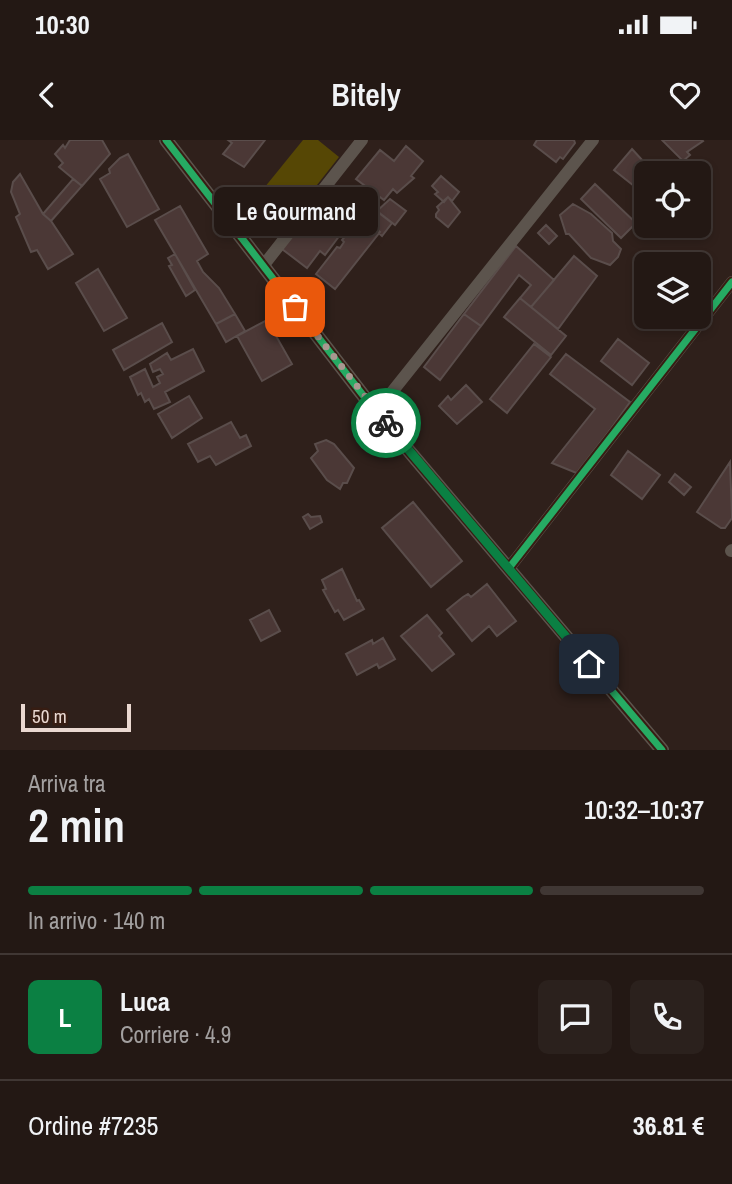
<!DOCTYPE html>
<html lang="it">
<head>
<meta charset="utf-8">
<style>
	:root { --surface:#231814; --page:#2b211d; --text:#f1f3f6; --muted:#a3a0a0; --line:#403734; --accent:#0b8043 }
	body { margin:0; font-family:"Archivo Narrow",sans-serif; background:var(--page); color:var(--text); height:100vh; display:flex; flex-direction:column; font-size:26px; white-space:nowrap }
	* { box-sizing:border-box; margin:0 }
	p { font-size:23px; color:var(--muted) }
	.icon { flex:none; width:38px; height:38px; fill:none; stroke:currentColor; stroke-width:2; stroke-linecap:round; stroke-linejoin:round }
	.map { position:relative; height:610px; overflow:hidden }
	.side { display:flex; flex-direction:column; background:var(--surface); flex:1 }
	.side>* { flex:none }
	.controls { position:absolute; left:634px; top:21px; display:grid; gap:14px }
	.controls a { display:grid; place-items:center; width:77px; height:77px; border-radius:10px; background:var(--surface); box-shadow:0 4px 10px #0003,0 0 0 2px var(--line); font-size:35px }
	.scale { position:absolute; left:21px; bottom:18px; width:110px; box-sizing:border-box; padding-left:7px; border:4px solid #ead8d1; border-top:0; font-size:19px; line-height:24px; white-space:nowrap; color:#ead8d1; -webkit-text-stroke:5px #371d13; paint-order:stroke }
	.pin { position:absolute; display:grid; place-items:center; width:60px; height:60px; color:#fff; margin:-30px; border-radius:14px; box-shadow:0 4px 10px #0006 }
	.courier { position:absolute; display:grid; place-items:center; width:70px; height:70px; margin:-35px; border:5px solid #0b8043; border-radius:50%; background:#fff; color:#222; box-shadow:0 2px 9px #0007 }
	.bubble { position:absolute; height:49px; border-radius:10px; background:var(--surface); box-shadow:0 4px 10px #0003,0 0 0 2px var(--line); font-size:23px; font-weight:600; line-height:49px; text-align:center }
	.head em { font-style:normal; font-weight:600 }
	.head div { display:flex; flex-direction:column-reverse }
	.head { display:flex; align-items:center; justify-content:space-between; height:119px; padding:0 28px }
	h1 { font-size:46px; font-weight:600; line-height:52px }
	.bar { display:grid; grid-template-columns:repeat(4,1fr); gap:10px 7px; align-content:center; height:84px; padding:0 28px }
	.bar i { height:9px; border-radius:5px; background:var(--line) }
	.bar .active { background:var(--accent) }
	.bar p { grid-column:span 4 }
	.line { display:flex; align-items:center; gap:18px; padding:0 28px; border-top:2px solid var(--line) }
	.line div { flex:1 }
	.round { display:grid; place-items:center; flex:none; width:74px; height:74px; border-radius:10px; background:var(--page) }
	.status { display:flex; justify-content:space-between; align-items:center; height:49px; padding:0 35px; background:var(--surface); direction:ltr }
	.status svg { height:19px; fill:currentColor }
	header { display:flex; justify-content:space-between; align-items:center; height:91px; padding:0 28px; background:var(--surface); font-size:32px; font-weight:600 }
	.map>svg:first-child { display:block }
	.green { fill:#564705 }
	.building { fill:#4b3836; stroke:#5a4d4b; stroke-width:2 }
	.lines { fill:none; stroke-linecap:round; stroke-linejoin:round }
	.minor { stroke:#5c544d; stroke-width:12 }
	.tertiary { stroke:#5c544d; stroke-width:14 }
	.cycleway-casing { stroke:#371d13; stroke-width:11 }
	.cycleway { stroke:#26ab63; stroke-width:7 }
	.done { stroke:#a99891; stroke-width:7; stroke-dasharray:0 12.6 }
	.route { stroke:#0b8043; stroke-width:9 }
</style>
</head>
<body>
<div class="status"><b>10:30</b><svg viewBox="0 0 49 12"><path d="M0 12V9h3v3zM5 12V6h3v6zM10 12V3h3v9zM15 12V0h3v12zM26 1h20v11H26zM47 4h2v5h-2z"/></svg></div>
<header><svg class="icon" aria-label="back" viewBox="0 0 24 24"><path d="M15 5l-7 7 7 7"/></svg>Bitely<svg class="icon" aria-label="heart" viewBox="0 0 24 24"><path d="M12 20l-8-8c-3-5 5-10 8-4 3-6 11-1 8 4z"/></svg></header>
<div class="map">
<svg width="732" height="610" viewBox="0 0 732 610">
	<rect width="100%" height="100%" fill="#2f201b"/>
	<path class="green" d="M303,0H318L339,17L291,78L260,53Z"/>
	<path class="building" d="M70,0H102L110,14L82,46L59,27L63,23L55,14L63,5L65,8Z
		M228,0H265L244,27L223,14L232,3Z
		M537,0H574L575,3L563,19L560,17L556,22L534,5Z
		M662,0H702L703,1L687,12L690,15L683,21Z
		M406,6L423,21L411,36L414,38L397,53L393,49L384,60L356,39L380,10L394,21Z
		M632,9L654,33H646V43L639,50L614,30Z
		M128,14L159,69L127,87L100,39L110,33L109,29L120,18Z
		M20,34L43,74L51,81L73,114L48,129L37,110L31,112L16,77L20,74L11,52L13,42Z
		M441,36L459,52L452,61L448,57L444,62L435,54L438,52L432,46Z
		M73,39L82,46L51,81L43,74Z
		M595,44L636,83L621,98L581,59Z
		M324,54L349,73L341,82L332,75L325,84L340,95L325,115L320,111L307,128L282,109Z
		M448,57L460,72L448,87L436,77V74L439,70L437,67Z
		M361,59L371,67L356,83L347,77Z
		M390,59L406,71L395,85L377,71Z
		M573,64L591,74L612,93L613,101L621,109L618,117L610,125L591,118L569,94H566L560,75Z
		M180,66L208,114L197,121L203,132L219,148L235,174L216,184L155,80Z
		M371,67L392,83L382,96L362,78Z
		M361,77L380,92L335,149L316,134L337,107L340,108L344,102L342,100Z
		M546,85L557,96L549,104L538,93Z
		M516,106L554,140L531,167L520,158L531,145L519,135L481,186L464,174Z
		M175,114L195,150L186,156L169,126L172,125L168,118Z
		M574,116L597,136L558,189L531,167Z
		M98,129L127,178L104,191L76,143Z
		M520,158L566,196L551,215L504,177Z
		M235,174L245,191L226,202L216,184Z
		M464,174L481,186L440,240L424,227Z
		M267,180L292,224L262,241L237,196Z
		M162,183L172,202L124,230L113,210Z
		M618,199L649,223L632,245L601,221Z
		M534,204L551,217L507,273L490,259Z
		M193,209L204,231L165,252L170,262L154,269L149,259L145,262L141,253L138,255L130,237L145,229L153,247L160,243L157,237L163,234L160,229L153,232L150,224L167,213L171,220Z
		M566,214L630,262L579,334L552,323L595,269L550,234Z
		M466,245L482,262L457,284L439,266L448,256L451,260Z
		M189,256L202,278L172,298L158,274Z
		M231,282L240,298L246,295L251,306L216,325L210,316L198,322L188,304Z
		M326,300L334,304L354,328L347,343H343L340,349L327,340L311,318L318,311L315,304Z
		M628,311L660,335L642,359L611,335Z
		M730,322L732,378L725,388H721L697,372Z
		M675,334L691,347L684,355L669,342Z
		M413,362L462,421L431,447L382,388Z
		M308,374L311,377L320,376L322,382L310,389L303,377Z
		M342,429L357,461L359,460L364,469L344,480L338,470L335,472L323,450L326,449L322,440Z
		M487,444L516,481L497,496L489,486L472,501L447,470L463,457L468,454L471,457Z
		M269,470L280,491L261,501L250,480Z
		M427,475L442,493L439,496L454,514L432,531L401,496Z
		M383,498L395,519L379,528L377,524L357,535L346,514L372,500L373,504Z"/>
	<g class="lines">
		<path class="minor" d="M263,126L362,0
			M376,272L593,0
			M731,411L732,410
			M509,428L732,142"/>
		<path class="tertiary" d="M166,0L376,272L662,610"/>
		<g class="cycleway-casing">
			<path id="cycleway" d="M166,0L376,272L662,610
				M509,428L732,142"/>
		</g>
		<use href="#cycleway" class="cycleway"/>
	</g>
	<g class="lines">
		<path class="done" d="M295,167L386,283"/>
		<path class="route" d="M386,283L589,524"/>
	</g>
</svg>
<div class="controls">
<a><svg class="icon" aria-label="locate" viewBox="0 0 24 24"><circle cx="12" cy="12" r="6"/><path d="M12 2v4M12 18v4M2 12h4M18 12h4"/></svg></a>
<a><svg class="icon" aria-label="layers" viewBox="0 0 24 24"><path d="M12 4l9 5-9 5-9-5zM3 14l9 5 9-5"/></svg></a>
</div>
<div class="scale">50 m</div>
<div class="pin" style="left:295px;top:167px;background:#ea580c"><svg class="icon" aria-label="bag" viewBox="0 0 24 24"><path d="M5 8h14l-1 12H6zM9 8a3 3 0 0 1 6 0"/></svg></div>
<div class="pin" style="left:589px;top:524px;background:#1f2937"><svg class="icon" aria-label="home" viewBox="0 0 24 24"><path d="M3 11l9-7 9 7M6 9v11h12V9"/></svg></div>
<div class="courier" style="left:386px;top:283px"><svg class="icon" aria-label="bike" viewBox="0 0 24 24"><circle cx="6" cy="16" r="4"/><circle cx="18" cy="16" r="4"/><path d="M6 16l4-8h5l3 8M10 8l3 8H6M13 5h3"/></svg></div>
<div class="bubble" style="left:214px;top:47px;width:164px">Le Gourmand</div>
</div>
<section class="side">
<div class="head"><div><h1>2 min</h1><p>Arriva tra</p></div><em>10:32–10:37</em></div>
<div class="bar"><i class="active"></i><i class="active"></i><i class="active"></i><i></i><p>In arrivo · 140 m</p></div>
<div class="line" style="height:126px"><b class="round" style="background:var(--accent);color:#fff">L</b><div><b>Luca</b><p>Corriere · 4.9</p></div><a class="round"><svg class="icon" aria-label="chat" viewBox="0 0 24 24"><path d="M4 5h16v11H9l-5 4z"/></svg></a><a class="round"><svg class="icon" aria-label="phone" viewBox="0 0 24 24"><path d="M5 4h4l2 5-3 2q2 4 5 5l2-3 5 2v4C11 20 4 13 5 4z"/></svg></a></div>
<div class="line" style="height:91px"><div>Ordine #7235</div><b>36.81 €</b></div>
</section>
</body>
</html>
